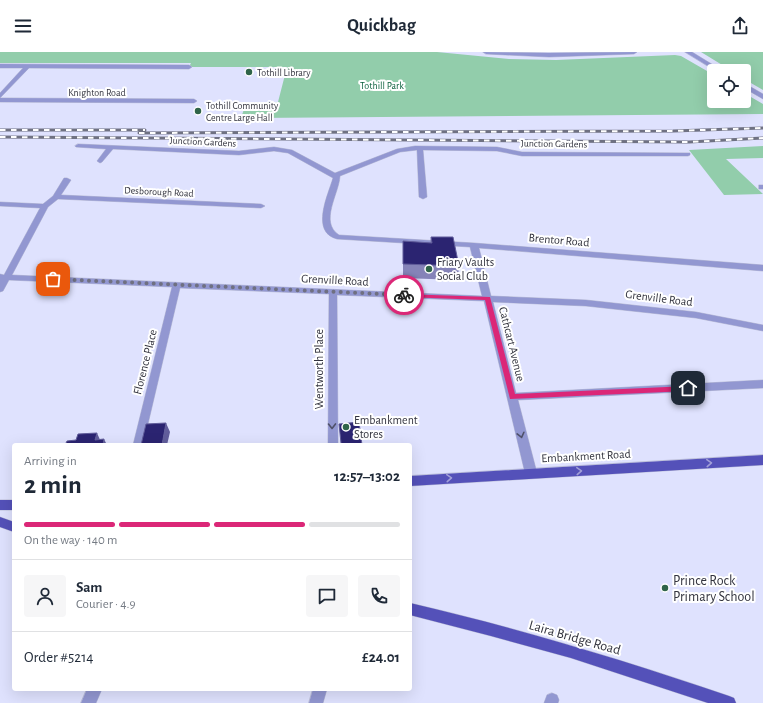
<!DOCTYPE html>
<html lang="en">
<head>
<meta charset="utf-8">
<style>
	:root { --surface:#fff; --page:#f6f6f7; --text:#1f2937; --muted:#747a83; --line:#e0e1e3; --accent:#db2777 }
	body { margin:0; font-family:"Alegreya Sans",sans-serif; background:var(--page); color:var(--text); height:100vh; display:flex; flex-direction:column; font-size:15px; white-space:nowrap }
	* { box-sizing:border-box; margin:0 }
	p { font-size:13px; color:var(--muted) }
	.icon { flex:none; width:22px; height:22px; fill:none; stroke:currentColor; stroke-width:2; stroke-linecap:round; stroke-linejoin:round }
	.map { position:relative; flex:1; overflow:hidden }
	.drawer { position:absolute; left:12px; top:391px; width:400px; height:248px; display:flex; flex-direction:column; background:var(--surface); border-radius:4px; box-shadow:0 4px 16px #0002 }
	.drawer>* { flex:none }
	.fabs { position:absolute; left:707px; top:12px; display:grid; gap:8px }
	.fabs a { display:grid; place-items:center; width:44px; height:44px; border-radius:4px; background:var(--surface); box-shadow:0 4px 16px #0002; font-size:20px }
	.pin { position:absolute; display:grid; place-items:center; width:34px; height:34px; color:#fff; margin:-17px; border-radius:8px; box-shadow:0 2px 6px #0006 }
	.courier { position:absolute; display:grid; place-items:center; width:40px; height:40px; margin:-20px; border:3px solid #db2777; border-radius:50%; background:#fff; color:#222; box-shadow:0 1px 5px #0007 }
	.head em { font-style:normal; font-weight:600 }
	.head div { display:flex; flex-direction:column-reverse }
	.head { display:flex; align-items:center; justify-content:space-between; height:68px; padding:0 12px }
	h1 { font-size:26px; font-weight:600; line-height:30px }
	.bar { display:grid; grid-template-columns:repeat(4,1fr); gap:6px 4px; align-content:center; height:48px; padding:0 12px }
	.bar i { height:5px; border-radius:3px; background:var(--line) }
	.bar .active { background:var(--accent) }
	.bar p { grid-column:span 4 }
	.line { display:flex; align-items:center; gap:10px; padding:0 12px; border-top:1px solid var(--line) }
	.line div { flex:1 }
	.round { display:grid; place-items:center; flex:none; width:42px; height:42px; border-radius:4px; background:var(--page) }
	header { display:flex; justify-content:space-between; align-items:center; height:52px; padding:0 12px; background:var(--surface); font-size:18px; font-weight:600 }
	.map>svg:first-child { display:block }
	.green { fill:#92cdab }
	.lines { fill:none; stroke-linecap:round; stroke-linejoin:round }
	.minor-casing { stroke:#bcbfd8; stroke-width:1 }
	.primary-casing { stroke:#bcbfd8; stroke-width:1 }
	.minor { fill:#9297d1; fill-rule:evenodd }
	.primary { fill:#5451b9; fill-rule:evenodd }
	.rail-casing { stroke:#6f7182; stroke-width:3 }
	.rail { stroke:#fff; stroke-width:2; stroke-dasharray:5.5; stroke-linecap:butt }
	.wall { fill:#8583b8 }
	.shaded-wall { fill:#615d9b }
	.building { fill:#2b2471; stroke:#615d9b }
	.oneway { stroke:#4f516a }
	.oneway2 { stroke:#a19fd8 }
	.route { fill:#db2777 }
	.done { stroke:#6f7081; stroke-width:4; stroke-dasharray:0 7.2 }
	.poi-dot { fill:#2f6449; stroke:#fff; stroke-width:1.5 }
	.labels { text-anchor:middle; stroke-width:4; stroke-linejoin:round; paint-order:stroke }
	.far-poi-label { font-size:10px; fill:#32333e; stroke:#fff; text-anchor:start }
	.far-park-label { font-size:10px; fill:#0b603d; stroke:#fff }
	.far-street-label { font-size:10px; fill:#32333e; stroke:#fff }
	.street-label { font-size:12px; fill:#32333e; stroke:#fff }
	.poi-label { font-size:12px; fill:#32333e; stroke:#fff; text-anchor:start }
	.near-poi-label { font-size:14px; fill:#32333e; stroke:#fff; text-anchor:start }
	.near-street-label { font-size:14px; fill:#32333e; stroke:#fff }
</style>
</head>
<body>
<header><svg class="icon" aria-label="menu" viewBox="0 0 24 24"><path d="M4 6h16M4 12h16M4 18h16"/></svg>Quickbag<svg class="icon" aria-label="share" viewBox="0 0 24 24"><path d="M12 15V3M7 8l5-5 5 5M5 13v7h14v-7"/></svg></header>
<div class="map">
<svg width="763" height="651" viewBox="0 0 763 651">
	<rect width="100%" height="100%" fill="#dfe2fe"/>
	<path class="green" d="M0,0H437L509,7L556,8L675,3L681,4L714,23V49H744V41L763,52V62L241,66L246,51L278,50L287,15H189L191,11H0Z
		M701,0H763V38L744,27V19H732Z
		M763,94V106L726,107L763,142L724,143L689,98Z"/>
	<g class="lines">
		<g class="minor-casing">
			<path id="minor" d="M483,0L549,1L637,0L634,2L549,5L486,2Z
				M685,0H692L723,19H716Z
				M0,12L189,13L192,15L189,17L29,16L0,46V41L23,16H0Z
				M744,31L763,42V47L744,36Z
				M0,46L194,47L197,49L194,51L0,50Z
				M78,92L239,99L274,95L292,98L335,121L397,97L415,94L497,95L522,100L690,101V103L688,104H522L497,99L423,98L427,145L423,147L419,145L417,98L400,100L340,124C339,142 319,170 339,183L474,191L763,213V219L479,196L491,244L586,248L696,260L763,273V279L696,266L586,254L493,250L516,341L763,328V336L518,348L537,421L535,424L531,426L527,424L525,421L484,249L337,243L338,393H328L329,242L180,236L143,393H133L172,235L9,228L3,239L0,240V222L4,223L40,156L0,154V150L43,152L53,144L64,126H67L71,128L61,143L261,152L265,154L261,156L58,147L48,155L12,223L482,244L470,195L337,187C310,180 328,143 333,126L288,101L274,99L239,103L113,97L102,110L100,111L97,109L106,97L76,95L75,94Z
				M759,133H763V137H759Z
				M87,637H102L96,651H81Z
				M313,637H327L323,651H309Z
				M552,641L557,643L559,648L558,651H544L547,643Z"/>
		</g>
		<g class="primary-casing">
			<path id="primary" d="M763,403V413L410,434V424Z
				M0,448H14V458H0Z
				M0,465L14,470V480L0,475Z
				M410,551C518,576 624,608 729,644L734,646L736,651H708L571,606L491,584L410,563Z"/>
		</g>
		<use href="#minor" class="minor"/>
		<use href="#primary" class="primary"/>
		<g class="rail-casing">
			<path id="rail" d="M0,78H145
				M139,81L673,79L763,76
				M0,85L689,90L763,86"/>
		</g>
		<use href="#rail" class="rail"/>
	</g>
	<path class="wall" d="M431,185L459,214L458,228L403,226V189L430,191Z"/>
	<path class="shaded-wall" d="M166,371L170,380L167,393H162Z
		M97,381L101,390L95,388Z
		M104,387L107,393H103Z"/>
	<path class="building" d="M431,185H453L459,214L403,212V189L432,191Z
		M359,370L362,393H343L341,391L339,372Z
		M166,371L162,393H141L146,372Z
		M97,381L95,388L104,387L103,393H65L67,389L76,388L78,382Z"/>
	<defs><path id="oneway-chevron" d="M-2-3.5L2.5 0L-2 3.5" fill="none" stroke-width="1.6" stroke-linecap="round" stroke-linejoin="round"/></defs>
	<g class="oneway">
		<use href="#oneway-chevron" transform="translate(332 374) rotate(89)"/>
		<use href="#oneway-chevron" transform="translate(521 383) rotate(76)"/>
	</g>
	<g class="oneway2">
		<use href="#oneway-chevron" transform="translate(709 411) rotate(-3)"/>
		<use href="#oneway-chevron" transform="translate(579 419) rotate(-3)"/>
		<use href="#oneway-chevron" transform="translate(449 426) rotate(-4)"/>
	</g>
	<path class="route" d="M402,242L490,245L515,342L688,334L692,336L688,339L510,347L485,248L404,245L401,243Z"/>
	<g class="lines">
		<path class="done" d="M53,227L404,243"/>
	</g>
	<g class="poi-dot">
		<circle cx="249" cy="20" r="4"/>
		<circle cx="198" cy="59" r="4"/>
		<circle cx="429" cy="217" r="4"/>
		<circle cx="346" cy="375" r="4"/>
		<circle cx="665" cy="536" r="4"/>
	</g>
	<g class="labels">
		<g class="far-poi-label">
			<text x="257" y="24">Tothill Library</text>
			<text x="206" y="57">Tothill Community<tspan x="206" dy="12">Centre Large Hall</tspan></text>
		</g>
		<g class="far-park-label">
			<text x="382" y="37">Tothill Park</text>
		</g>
		<g class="far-street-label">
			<text x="97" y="44">Knighton Road</text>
			<text transform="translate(203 89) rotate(3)" y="4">Junction Gardens</text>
			<text transform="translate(554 91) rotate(1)" y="4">Junction Gardens</text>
			<text transform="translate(159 139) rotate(3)" y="4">Desborough Road</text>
		</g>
		<g class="street-label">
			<text transform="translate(559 188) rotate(5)" y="4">Brentor Road</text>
			<text transform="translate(335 228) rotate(3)" y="4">Grenville Road</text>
			<text transform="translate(659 246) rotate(7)" y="4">Grenville Road</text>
			<text transform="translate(512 292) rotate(76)" y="4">Cathcart Avenue</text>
			<text transform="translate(145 310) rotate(-76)" y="4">Florence Place</text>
			<text transform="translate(319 317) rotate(-90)" y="4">Wentworth Place</text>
			<text transform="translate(586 404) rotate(-3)" y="4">Embankment Road</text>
		</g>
		<g class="poi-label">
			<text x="437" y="214">Friary Vaults<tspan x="437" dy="14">Social Club</tspan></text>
			<text x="354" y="372">Embankment<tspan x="354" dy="14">Stores</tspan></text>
		</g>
		<g class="near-poi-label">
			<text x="673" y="533">Prince Rock<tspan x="673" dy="16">Primary School</tspan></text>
		</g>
		<g class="near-street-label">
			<text transform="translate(575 585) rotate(16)" y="5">Laira Bridge Road</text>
		</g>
	</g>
</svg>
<div class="fabs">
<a><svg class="icon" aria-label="locate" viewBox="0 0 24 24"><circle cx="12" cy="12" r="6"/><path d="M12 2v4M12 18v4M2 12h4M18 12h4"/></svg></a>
</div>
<div class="pin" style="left:53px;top:227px;background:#ea580c"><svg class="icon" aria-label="bag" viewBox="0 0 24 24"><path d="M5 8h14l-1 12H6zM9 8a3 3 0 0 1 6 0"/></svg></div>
<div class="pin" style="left:688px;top:336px;background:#1f2937"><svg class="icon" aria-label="home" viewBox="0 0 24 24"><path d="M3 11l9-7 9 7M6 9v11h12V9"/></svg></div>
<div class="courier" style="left:404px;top:243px"><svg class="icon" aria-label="bike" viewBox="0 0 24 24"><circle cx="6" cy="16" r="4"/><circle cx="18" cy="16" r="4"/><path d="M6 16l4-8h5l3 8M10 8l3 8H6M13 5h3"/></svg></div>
<section class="drawer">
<div class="head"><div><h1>2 min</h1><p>Arriving in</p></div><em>12:57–13:02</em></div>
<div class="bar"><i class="active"></i><i class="active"></i><i class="active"></i><i></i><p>On the way · 140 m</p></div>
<div class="line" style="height:72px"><a class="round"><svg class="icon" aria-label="person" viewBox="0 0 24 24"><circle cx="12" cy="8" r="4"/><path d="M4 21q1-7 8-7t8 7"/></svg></a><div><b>Sam</b><p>Courier · 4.9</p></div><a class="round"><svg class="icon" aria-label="chat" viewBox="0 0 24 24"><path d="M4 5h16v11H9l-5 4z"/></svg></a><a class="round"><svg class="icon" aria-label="phone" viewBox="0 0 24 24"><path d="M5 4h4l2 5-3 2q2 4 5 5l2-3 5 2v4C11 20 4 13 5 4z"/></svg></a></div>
<div class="line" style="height:52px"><div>Order #5214</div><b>£24.01</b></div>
</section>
</div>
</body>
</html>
